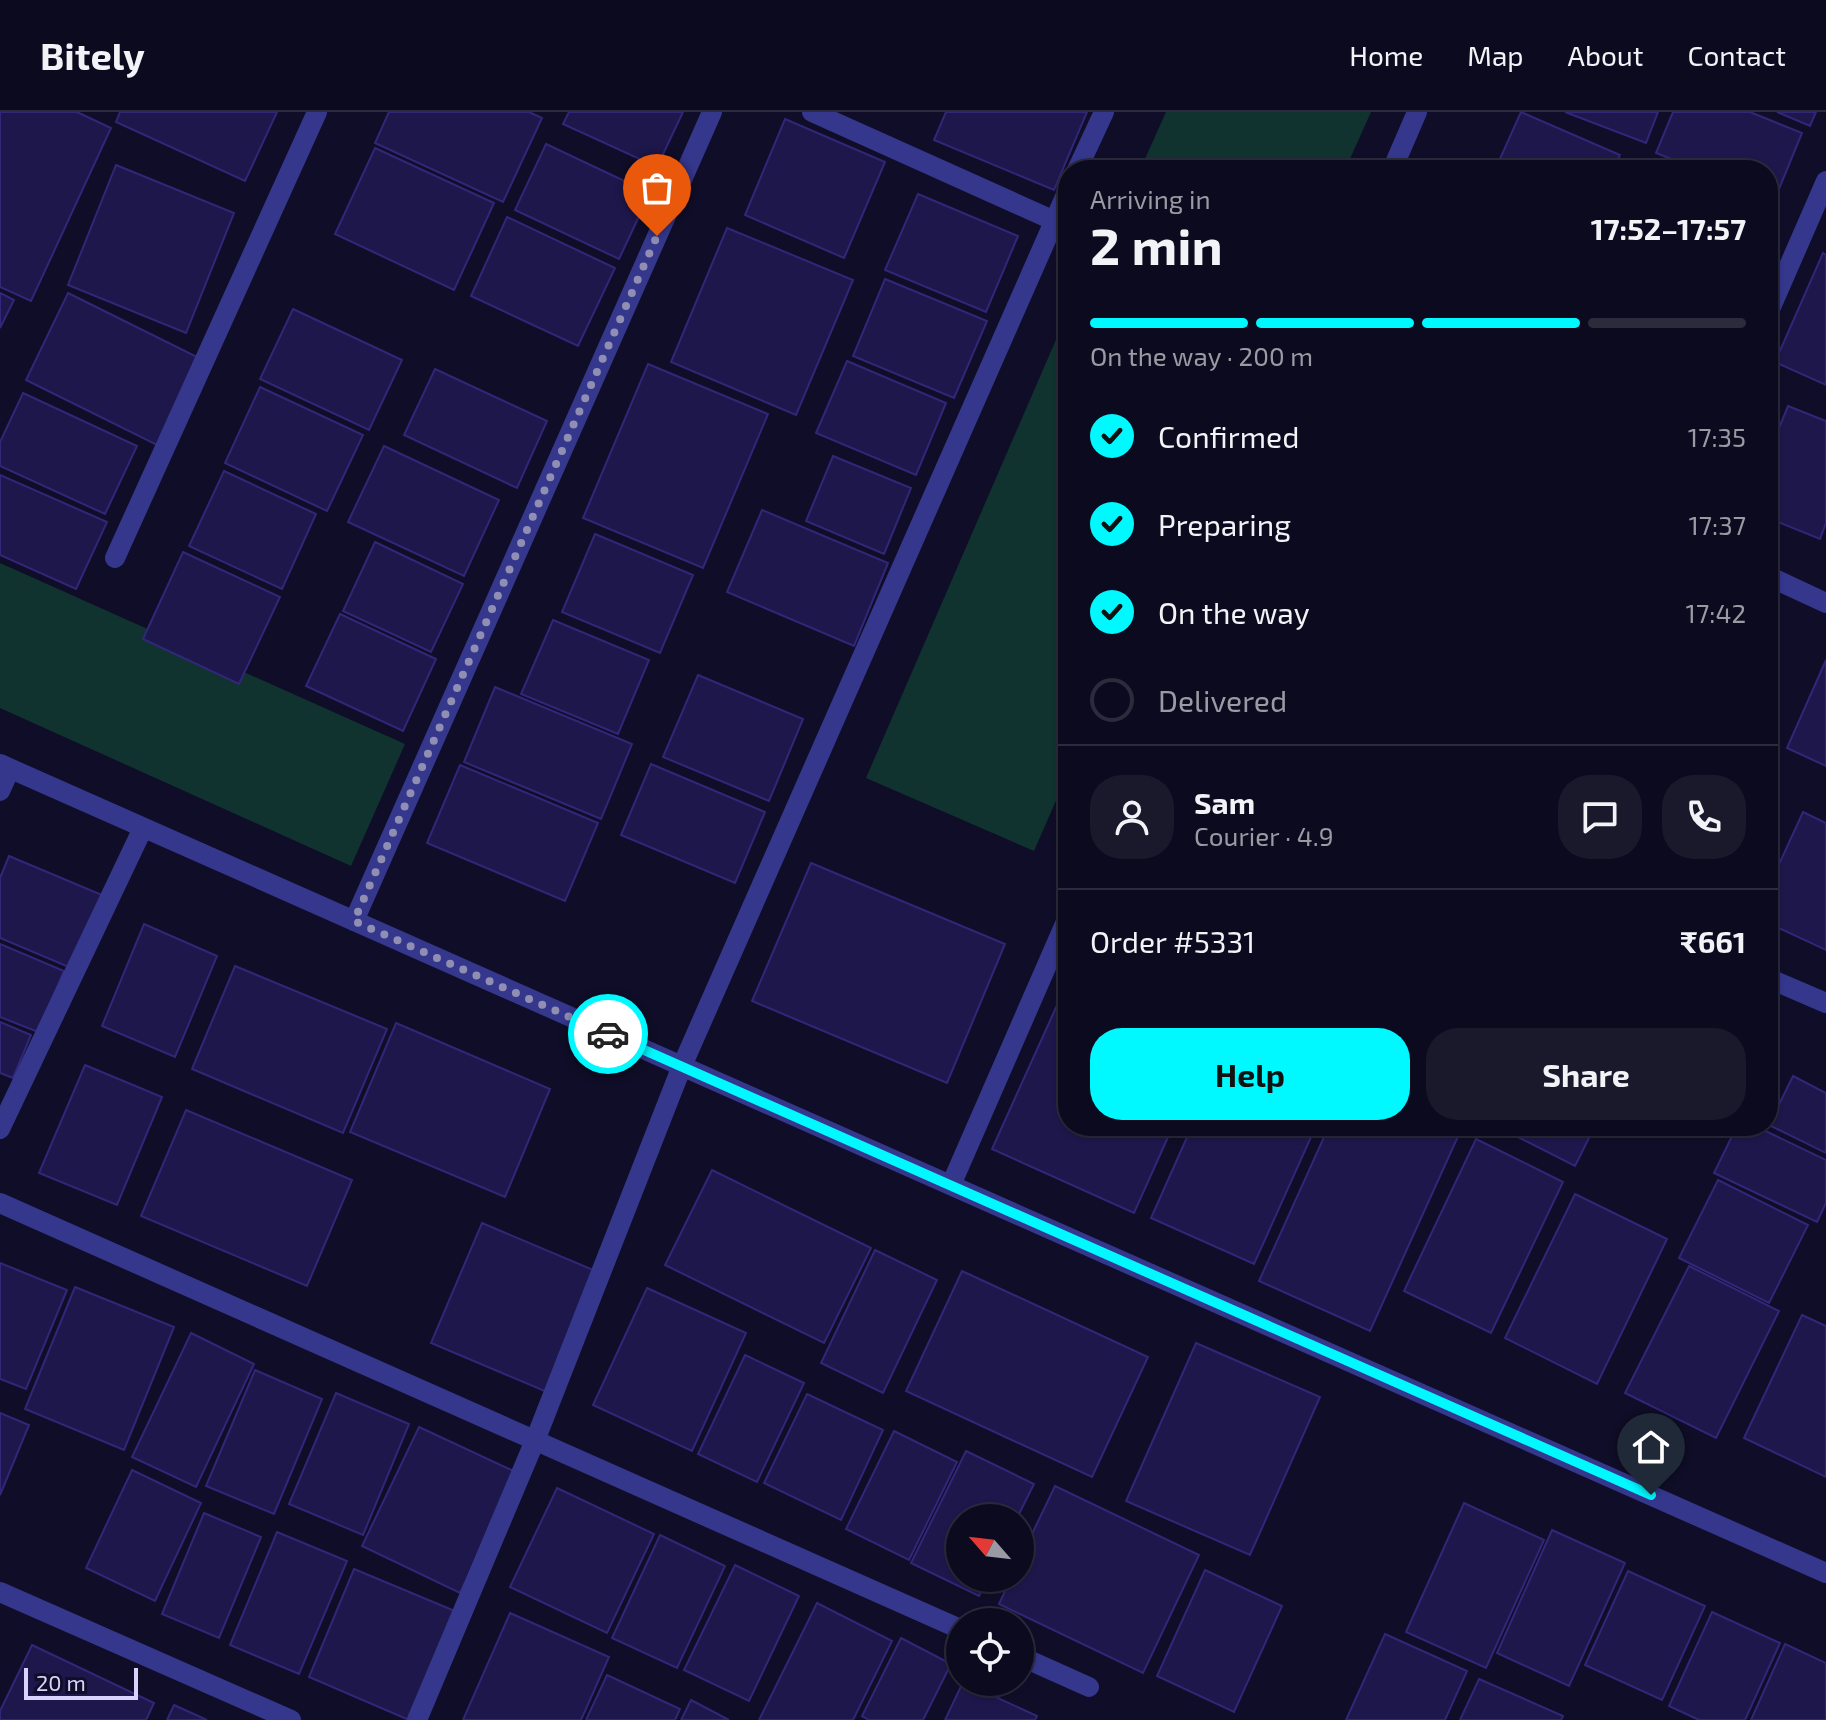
<!DOCTYPE html>
<html lang="en">
<head>
<meta charset="utf-8">
<style>
	:root { --surface:#0c0a1e; --page:#1a182b; --text:#f1f3f6; --muted:#9a9aa4; --line:#2c2b3c; --accent:#00f8ff }
	body { margin:0; font-family:"Exo 2",sans-serif; background:var(--page); color:var(--text); height:100vh; display:flex; flex-direction:column; font-size:30px; white-space:nowrap }
	* { box-sizing:border-box; margin:0 }
	p { font-size:26px; color:var(--muted) }
	.icon { flex:none; width:44px; height:44px; fill:none; stroke:currentColor; stroke-width:2; stroke-linecap:round; stroke-linejoin:round }
	.map { position:relative; flex:1; overflow:hidden }
	.sheet { position:absolute; left:1058px; top:48px; width:720px; height:976px; display:flex; flex-direction:column; background:var(--surface); border-radius:32px; box-shadow:0 2px 6px #0004,0 0 0 2px var(--line) }
	.sheet>* { flex:none }
	.needle { width:52px; rotate:298deg }
	.buttons { position:absolute; left:946px; top:1392px; display:grid; gap:16px }
	.buttons a { display:grid; place-items:center; width:88px; height:88px; border-radius:50%; background:var(--surface); box-shadow:0 2px 6px #0004,0 0 0 2px var(--line); font-size:40px }
	.scale { position:absolute; left:24px; bottom:20px; width:114px; box-sizing:border-box; padding-left:8px; border:4px solid #d6d4ff; border-top:0; font-size:22px; line-height:28px; white-space:nowrap; color:#d6d4ff; -webkit-text-stroke:6px #100d28; paint-order:stroke }
	.pin { position:absolute; display:grid; place-items:center; width:68px; height:68px; color:#fff; margin:-82px -34px; border-radius:50% 50% 50% 0; rotate:-45deg; box-shadow:0 0 8px #0007 }
	.pin .icon { rotate:45deg }
	.courier { position:absolute; display:grid; place-items:center; width:80px; height:80px; margin:-40px; border:6px solid #00f8ff; border-radius:50%; background:#fff; color:#222; box-shadow:0 2px 10px #0007 }
	.headline em { font-style:normal; font-weight:700 }
	.headline div { display:flex; flex-direction:column-reverse }
	.headline { display:flex; align-items:center; justify-content:space-between; height:136px; padding:0 32px }
	h1 { font-size:52px; font-weight:700; line-height:60px }
	.bar { display:grid; grid-template-columns:repeat(4,1fr); gap:12px 8px; align-content:center; height:96px; padding:0 32px }
	.bar i { height:10px; border-radius:6px; background:var(--line) }
	.bar .active { background:var(--accent) }
	.bar p { grid-column:span 4 }
	.line { display:flex; align-items:center; gap:20px; padding:0 32px; border-top:2px solid var(--line) }
	.line div { flex:1 }
	.round { display:grid; place-items:center; flex:none; width:84px; height:84px; border-radius:32px; background:var(--page) }
	ol { padding:0 32px; list-style:none }
	li { display:flex; align-items:center; gap:24px; height:88px }
	li p { margin-inline-start:auto }
	li .icon { padding:8px; border-radius:50%; background:var(--accent); color:#111; stroke-width:4 }
	li:last-child { color:var(--muted) }
	li i { width:44px; height:44px; border:4px solid var(--line); border-radius:50% }
	.button { display:flex; gap:16px; margin-top:auto; padding:16px 32px }
	.button a { flex:1; height:92px; border-radius:32px; background:var(--accent); color:#111; font-size:32px; font-weight:700; line-height:92px; text-align:center }
	.button a+a { background:var(--page); color:var(--text) }
	header { display:flex; align-items:center; gap:48px; box-sizing:border-box; height:112px; padding:0 40px; background:var(--surface); border-bottom:2px solid var(--line) }
	header strong { font-size:38px }
	nav { display:flex; gap:44px; margin-inline-start:auto; font-size:28px }
	.map>svg:first-child { display:block }
	.green { fill:#10332f }
	.building { fill:#1e174b; stroke:#312779; stroke-width:2 }
	.lines { fill:none; stroke-linecap:round; stroke-linejoin:round }
	.street { stroke:#34378c; stroke-width:20 }
	.done { stroke:#918eb4; stroke-width:8; stroke-dasharray:0 14.4 }
	.route { stroke:#00f8ff; stroke-width:10 }
</style>
</head>
<body>
<header>
<strong>Bitely</strong>
<nav><a>Home</a><a>Map</a><a>About</a><a>Contact</a></nav>
</header>
<div class="map">
<svg width="1826" height="1608" viewBox="0 0 1826 1608">
	<rect width="100%" height="100%" fill="#100d28"/>
	<path class="green" d="M1166,0H1371L1345,58H1140Z
		M1068,200V661L1034,739L866,666Z
		M0,451L405,632L351,754L0,596Z"/>
	<path class="building" d="M0,0H77L111,16L31,189L0,175Z
		M120,0H277L245,69L116,10Z
		M389,0H529L542,6L503,90L375,31Z
		M569,0H683L657,55L563,12Z
		M946,0H1087L1054,78L934,28Z
		M1521,0L1620,43L1613,58H1518L1499,49Z
		M1565,0H1658L1646,31Z
		M1673,0H1750L1802,21L1774,89L1768,86V58H1699L1656,41Z
		M1777,0H1816L1810,14Z
		M785,7L885,50L844,146L745,103Z
		M546,32L650,81L619,147L515,98Z
		M375,36L494,91L454,178L335,122Z
		M116,53L234,101L186,221L68,173Z
		M918,82L1018,124L986,200L885,158Z
		M507,105L615,156L578,234L471,184Z
		M727,116L853,168L796,303L671,250Z
		M1823,141L1826,143V273L1775,250Z
		M885,167L987,209L954,286L853,244Z
		M0,181L14,188L0,216Z
		M68,181L201,247L157,333L26,268Z
		M293,197L402,248L369,318L260,267Z
		M847,249L946,291L916,363L816,321Z
		M648,252L768,302L703,456L583,406Z
		M435,257L547,309L517,376L404,323Z
		M260,275L363,323L327,399L225,351Z
		M23,281L137,334L105,402L0,354V330Z
		M1788,294L1826,309V411L1820,427L1768,406V343Z
		M384,334L499,388L464,464L348,410Z
		M833,344L911,376L884,442L806,409Z
		M224,359L316,402L282,477L189,434Z
		M0,363L107,410L76,477L0,443Z
		M762,398L888,451L854,534L727,480Z
		M595,422L693,463L660,541L562,500Z
		M375,430L463,472L431,540L343,499Z
		M183,440L280,485L239,572L143,527Z
		M340,502L436,547L403,619L306,574Z
		M553,508L649,548L618,622L521,582Z
		M1826,548V654L1787,636Z
		M698,563L803,607L769,689L663,645Z
		M495,575L632,632L601,707L464,650Z
		M651,652L765,700L735,771L621,723Z
		M460,653L598,711L565,789L427,731Z
		M1803,700L1826,711V838L1768,811V776Z
		M9,744L102,783L71,856L0,826V766Z
		M811,751L1005,832L947,971L752,889Z
		M144,812L217,844L175,945L102,914Z
		M0,832L64,859L38,920L0,905Z
		M235,854L387,917L343,1021L192,957Z
		M1068,869V1014H1173L1134,1101L992,1037Z
		M0,910L31,923L13,966L0,961Z
		M396,911L550,977L505,1085L350,1020Z
		M85,953L162,985L117,1093L39,1061Z
		M1793,964L1826,981V1041L1769,1013Z
		M186,998L352,1068L307,1174L141,1104Z
		M1192,1014H1316L1254,1152L1151,1106Z
		M1329,1014H1447L1460,1020L1370,1219L1259,1169Z
		M1496,1014H1595L1575,1054Z
		M1737,1014H1755L1826,1048V1091L1817,1110L1714,1061Z
		M1476,1027L1563,1070L1491,1221L1404,1179Z
		M712,1058L871,1136L824,1231L665,1153Z
		M1718,1068L1808,1113L1769,1191L1679,1146Z
		M1575,1082L1667,1127L1597,1272L1505,1226Z
		M482,1111L598,1160L547,1280L431,1231Z
		M875,1138L937,1168L883,1281L821,1251Z
		M0,1151L67,1178L26,1277L0,1267Z
		M1689,1154L1779,1199L1716,1326L1625,1281Z
		M962,1159L1148,1245L1092,1365L906,1279Z
		M75,1175L174,1215L124,1338L25,1297Z
		M647,1176L746,1221L692,1339L593,1293Z
		M1802,1203L1826,1214V1365L1744,1326Z
		M191,1221L254,1252L196,1375L132,1345Z
		M1196,1231L1320,1285L1250,1443L1126,1389Z
		M745,1243L804,1271L757,1370L698,1342Z
		M255,1258L322,1287L274,1402L206,1374Z
		M336,1281L409,1312L363,1423L289,1392Z
		M807,1282L883,1318L841,1408L764,1371Z
		M0,1301L29,1313L0,1383Z
		M419,1315L518,1361L460,1481L362,1434Z
		M894,1319L957,1350L909,1448L846,1417Z
		M966,1339L1034,1372L1017,1406H960V1466H988L979,1484L911,1451Z
		M132,1358L201,1391L155,1489L86,1456Z
		M1055,1374L1199,1443L1143,1561L999,1492L1011,1466H1020V1447Z
		M557,1376L654,1422L607,1521L510,1475Z
		M1464,1391L1544,1428L1486,1556L1406,1520Z
		M204,1401L261,1425L219,1526L162,1502Z
		M1552,1418L1625,1451L1569,1574L1497,1541Z
		M277,1420L347,1449L299,1562L230,1533Z
		M660,1423L725,1454L677,1556L612,1526Z
		M735,1453L799,1484L749,1589L684,1558Z
		M354,1457L455,1499L409,1608L309,1565Z
		M1205,1458L1282,1494L1234,1600L1157,1564Z
		M1628,1459L1705,1494L1662,1588L1585,1553Z
		M817,1491L892,1529L853,1608H759Z
		M1712,1500L1780,1531L1745,1608H1699L1669,1594Z
		M510,1501L609,1545L581,1608H463Z
		M1385,1522L1467,1559L1445,1608H1346Z
		M901,1526L951,1552L923,1608H869L862,1604Z
		M1785,1532L1826,1551V1608H1751Z
		M32,1533L154,1591L146,1608H0V1599Z
		M607,1563L680,1597L675,1608H586Z
		M1479,1567L1563,1604L1561,1608H1460Z
		M963,1570L1037,1604L1035,1608H945Z
		M691,1588L729,1608H681Z
		M174,1593L207,1608H167Z"/>
	<g class="lines">
		<path class="street" d="M812,0L1068,115
			M1077,58L1104,0
			M1392,58L1417,0
			M1768,202L1826,69
			M115,446L317,0
			M1768,464L1826,491
			M0,652L1826,1461
			M0,679L10,657
			M354,809L712,0
			M1768,866L1826,891
			M0,1017L143,716
			M951,1073L1068,805
			M0,1091L960,1517
			M0,1480L291,1608
			M1020,1544L1089,1575
			M417,1608L536,1326L682,954L1068,78"/>
	</g>
	<g class="lines">
		<path class="done" d="M608,922L354,809L657,124"/>
		<path class="route" d="M608,922L1651,1383"/>
	</g>
</svg>
<div class="buttons">
<a><svg class="needle" viewBox="-14 -14 28 28"><path d="M0-13l5 13h-10z" fill="#e53935"/><path d="M0 13l5-13h-10z" fill="#9a9aa4"/></svg></a>
<a><svg class="icon" aria-label="locate" viewBox="0 0 24 24"><circle cx="12" cy="12" r="6"/><path d="M12 2v4M12 18v4M2 12h4M18 12h4"/></svg></a>
</div>
<div class="scale">20 m</div>
<div class="pin" style="left:657px;top:124px;background:#ea580c"><svg class="icon" aria-label="bag" viewBox="0 0 24 24"><path d="M5 8h14l-1 12H6zM9 8a3 3 0 0 1 6 0"/></svg></div>
<div class="pin" style="left:1651px;top:1383px;background:#1f2937"><svg class="icon" aria-label="home" viewBox="0 0 24 24"><path d="M3 11l9-7 9 7M6 9v11h12V9"/></svg></div>
<div class="courier" style="left:608px;top:922px"><svg class="icon" aria-label="car" viewBox="0 0 24 24"><path d="M5 17H2v-5l4-1 3-4h7l3 4 3 1v5h-3M9 17h6M6 11h13"/><circle cx="7" cy="17" r="2"/><circle cx="17" cy="17" r="2"/></svg></div>
<section class="sheet">
<div class="headline"><div><h1>2 min</h1><p>Arriving in</p></div><em>17:52–17:57</em></div>
<div class="bar"><i class="active"></i><i class="active"></i><i class="active"></i><i></i><p>On the way · 200 m</p></div>
<ol>
<li><svg class="icon" aria-label="check" viewBox="0 0 24 24"><path d="M5 12l5 5 9-10"/></svg>Confirmed<p>17:35</p></li>
<li><svg class="icon" aria-label="check" viewBox="0 0 24 24"><path d="M5 12l5 5 9-10"/></svg>Preparing<p>17:37</p></li>
<li><svg class="icon" aria-label="check" viewBox="0 0 24 24"><path d="M5 12l5 5 9-10"/></svg>On the way<p>17:42</p></li>
<li><i></i>Delivered</li>
</ol>
<div class="line" style="height:144px"><a class="round"><svg class="icon" aria-label="person" viewBox="0 0 24 24"><circle cx="12" cy="8" r="4"/><path d="M4 21q1-7 8-7t8 7"/></svg></a><div><b>Sam</b><p>Courier · 4.9</p></div><a class="round"><svg class="icon" aria-label="chat" viewBox="0 0 24 24"><path d="M4 5h16v11H9l-5 4z"/></svg></a><a class="round"><svg class="icon" aria-label="phone" viewBox="0 0 24 24"><path d="M5 4h4l2 5-3 2q2 4 5 5l2-3 5 2v4C11 20 4 13 5 4z"/></svg></a></div>
<div class="line" style="height:104px"><div>Order #5331</div><b>₹661</b></div>
<div class="button"><a>Help</a><a>Share</a></div>
</section>
</div>
</body>
</html>
